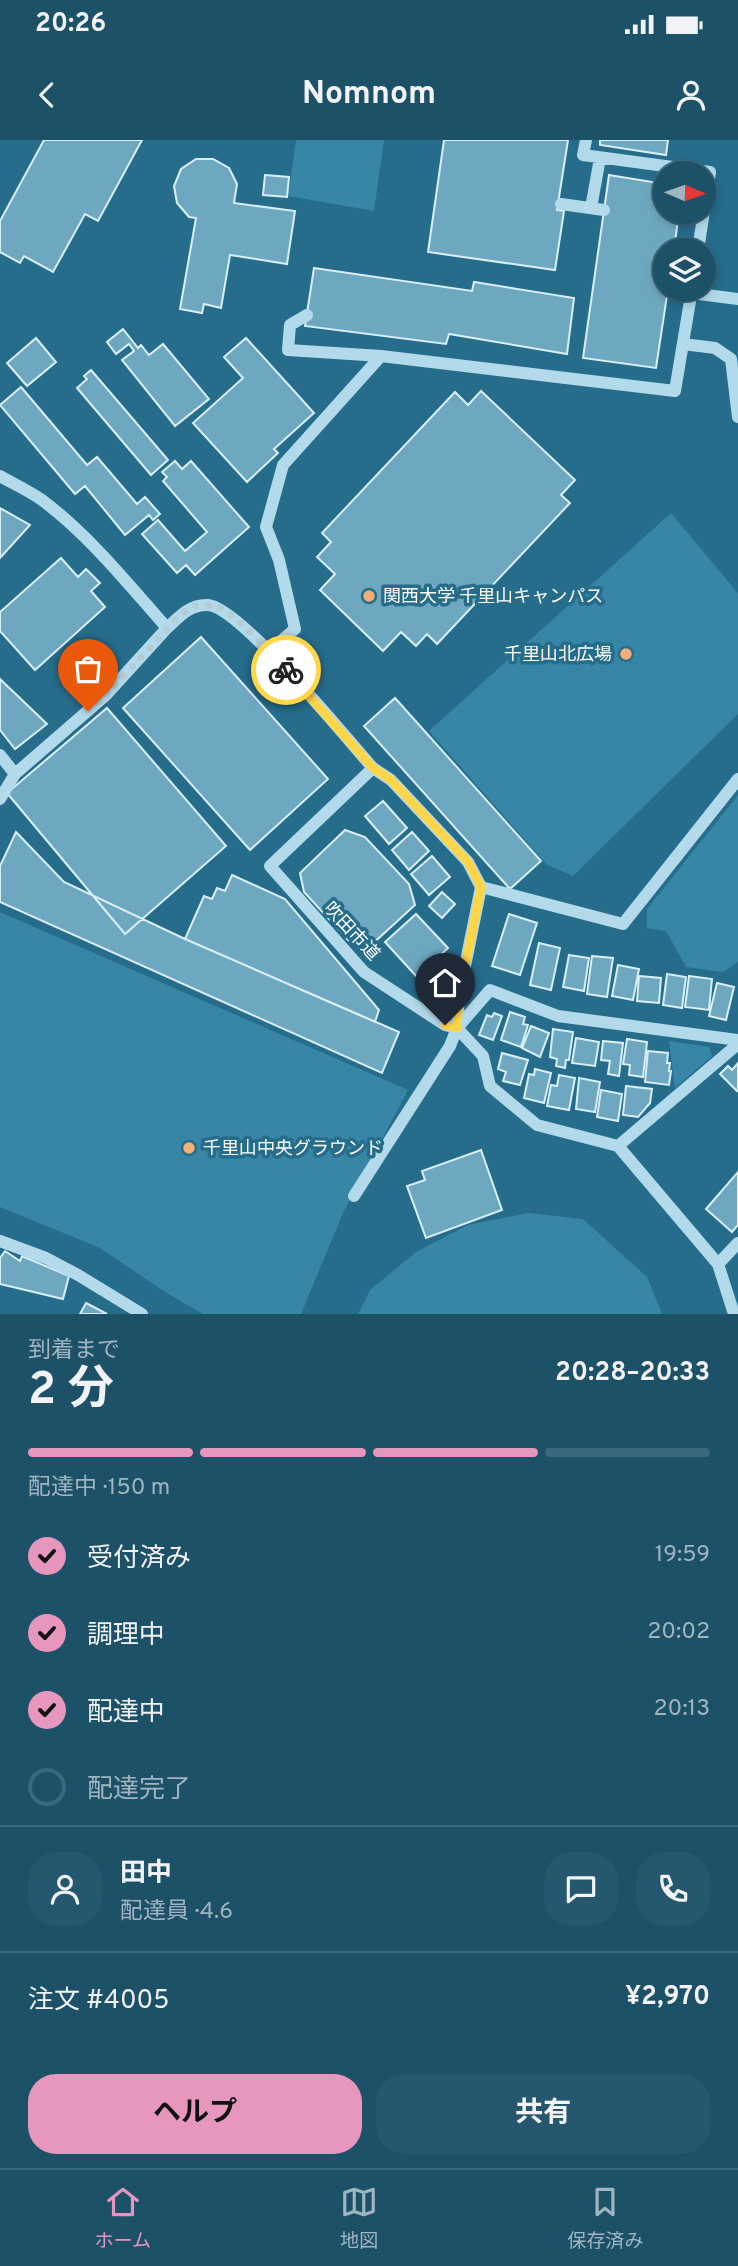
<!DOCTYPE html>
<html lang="ja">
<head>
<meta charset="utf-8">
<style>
	:root { --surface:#1c5168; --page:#25576e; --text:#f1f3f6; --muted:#a0b5c0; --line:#3a687c; --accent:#e797bd }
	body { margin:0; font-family:Overpass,"Noto Sans JP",sans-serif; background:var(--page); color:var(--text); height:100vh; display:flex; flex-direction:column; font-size:26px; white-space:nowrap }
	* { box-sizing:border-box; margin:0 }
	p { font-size:23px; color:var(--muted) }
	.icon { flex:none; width:38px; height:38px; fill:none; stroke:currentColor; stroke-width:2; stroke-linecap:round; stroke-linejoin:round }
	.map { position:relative; height:1174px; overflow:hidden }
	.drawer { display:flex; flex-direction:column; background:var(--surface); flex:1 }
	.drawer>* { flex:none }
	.needle { width:46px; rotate:92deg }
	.tools { position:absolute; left:653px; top:21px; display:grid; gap:14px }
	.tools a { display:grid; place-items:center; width:63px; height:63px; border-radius:50%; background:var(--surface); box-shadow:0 4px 10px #0003,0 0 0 2px var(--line); font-size:35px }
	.pin { position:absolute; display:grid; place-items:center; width:60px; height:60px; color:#fff; margin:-72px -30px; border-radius:50% 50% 50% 0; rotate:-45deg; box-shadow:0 0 7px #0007 }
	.pin .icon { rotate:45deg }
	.courier { position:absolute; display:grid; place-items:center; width:70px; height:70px; margin:-35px; border:5px solid #ffd54a; border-radius:50%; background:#fff; color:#222; box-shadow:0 2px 9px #0007 }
	.head em { font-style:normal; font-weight:700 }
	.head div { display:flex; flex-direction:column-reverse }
	.head { display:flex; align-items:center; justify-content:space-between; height:119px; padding:0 28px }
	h1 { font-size:46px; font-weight:700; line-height:52px }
	.bar { display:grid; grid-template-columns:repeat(4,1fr); gap:10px 7px; align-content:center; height:84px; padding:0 28px }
	.bar i { height:9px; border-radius:5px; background:var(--line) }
	.bar .active { background:var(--accent) }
	.bar p { grid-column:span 4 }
	.line { display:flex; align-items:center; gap:18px; padding:0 28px; border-top:2px solid var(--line) }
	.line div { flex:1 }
	.round { display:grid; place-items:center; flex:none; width:74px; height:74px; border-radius:28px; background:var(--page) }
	ol { padding:0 28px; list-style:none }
	li { display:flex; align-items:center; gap:21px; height:77px }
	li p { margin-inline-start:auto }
	li .icon { padding:7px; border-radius:50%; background:var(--accent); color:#111; stroke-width:4 }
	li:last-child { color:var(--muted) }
	li i { width:38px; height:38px; border:4px solid var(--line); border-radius:50% }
	.button { display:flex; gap:14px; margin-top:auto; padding:14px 28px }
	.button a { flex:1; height:80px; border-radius:28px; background:var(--accent); color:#111; font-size:28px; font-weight:700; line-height:80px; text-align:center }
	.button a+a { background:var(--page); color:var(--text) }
	.status { display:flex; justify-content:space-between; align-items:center; height:49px; padding:0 35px; background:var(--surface); direction:ltr }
	.status svg { height:19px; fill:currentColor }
	header { display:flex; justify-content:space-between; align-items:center; height:91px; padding:0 28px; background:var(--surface); font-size:32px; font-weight:700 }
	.dock { display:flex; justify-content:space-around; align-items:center; height:98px; border-top:2px solid var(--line); background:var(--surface); font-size:19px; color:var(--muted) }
	.dock a { display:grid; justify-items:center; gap:4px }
	.dock .active { color:var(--accent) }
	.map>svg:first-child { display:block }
	.green { fill:#3786a5 }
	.building { fill:#6ea8c0; stroke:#d8eff8; stroke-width:2 }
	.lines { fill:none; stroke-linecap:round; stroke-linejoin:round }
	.minor { stroke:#b3daea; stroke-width:12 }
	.done { stroke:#b3ccd6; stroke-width:7; stroke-dasharray:0 12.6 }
	.route { stroke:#ffd54a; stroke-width:9 }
	.poi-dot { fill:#f3af78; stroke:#266c8b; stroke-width:2.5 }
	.labels { text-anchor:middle; stroke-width:7; stroke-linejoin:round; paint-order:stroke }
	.poi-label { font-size:18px; fill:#fff; stroke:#266c8b; text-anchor:start }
	.street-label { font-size:18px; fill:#fff; stroke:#266c8b }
</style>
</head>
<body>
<div class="status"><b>20:26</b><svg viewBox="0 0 49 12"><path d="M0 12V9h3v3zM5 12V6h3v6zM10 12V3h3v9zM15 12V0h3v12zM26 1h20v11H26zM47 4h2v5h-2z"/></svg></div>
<header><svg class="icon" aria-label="back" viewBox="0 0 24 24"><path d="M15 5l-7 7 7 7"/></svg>Nomnom<svg class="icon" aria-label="person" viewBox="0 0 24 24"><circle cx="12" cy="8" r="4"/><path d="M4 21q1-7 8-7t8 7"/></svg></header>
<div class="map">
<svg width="738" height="1174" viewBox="0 0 738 1174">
	<rect width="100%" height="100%" fill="#266c8b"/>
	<path class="green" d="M296,0H384L374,71L288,56Z
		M671,373L738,453V574L573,736L547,725L429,591Z
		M738,655V822L723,832L686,827L666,791L647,788V769Z
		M0,772L408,950L343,1073L301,1174H203L165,1152L100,1108L0,1067Z
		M669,901L709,907L712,916L675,948Z
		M528,1073L583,1079L647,1137L662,1174H358L370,1150L416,1112L468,1085Z"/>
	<path class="building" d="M44,0H142L98,81L85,74L53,132L24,116L20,123L0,112V81Z
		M444,0H568L557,70L564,71L555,130L428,112Z
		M600,0H668L666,15L600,5Z
		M196,19H213L229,28L237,44L234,63L295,71L287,124L230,115L221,168L204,164L202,173L180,169L196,78L189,77L177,63L174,46L181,29Z
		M265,35L289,37L287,57L263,55Z
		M609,35L665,44V72H679L674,110H665V149H668L656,228L583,218Z
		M314,128L472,151L474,142L574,158L567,214L449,194L446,204L305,186Z
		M123,189L138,208L141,205L149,215L163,204L209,259L175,286L122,220L134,211L129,204L116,214L107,202Z
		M36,198L56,222L27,246L7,223Z
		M246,198L314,273L274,309L278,313L247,342L193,283L243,238L224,217Z
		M91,230L168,320L151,335L77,248L87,239L84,236Z
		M21,247L87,325L97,317L137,364L145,357L160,374L153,380L149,375L125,395L85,346L75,354L0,265Z
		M481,251L575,340L561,355L570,363L437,504L427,494L416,506L401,492L383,511L320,450L335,434L317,417L331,402L322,393L455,252L468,265Z
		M175,321L182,329L191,321L249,387L195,435L186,425L177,433L142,394L158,380L185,411L207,392L163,341L167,337L162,332Z
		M0,368L30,385L0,418Z
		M61,418L78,437L86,429L100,443L91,451L105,467L35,530L0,491V472Z
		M201,497L328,639L250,710L123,568Z
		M0,539L47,584L15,609L0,590Z
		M395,558L541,721L510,749L364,586Z
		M107,568L226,706L125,794L7,653Z
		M383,661L407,688L389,704L365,676Z
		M345,690L365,697L409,744L415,765L368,808L350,802L304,752L300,733Z
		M16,692L64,742L185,799L399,892L382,933L0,762V726Z
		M412,692L429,711L409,730L392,710Z
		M432,716L450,737L429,755L411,734Z
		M232,735L285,759L379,870L375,882L185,799L204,756L212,759L217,748L225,751Z
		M442,752L455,764L442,778L429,766Z
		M416,774L448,808L417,837L385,802Z
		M509,774L537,783L520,835L492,826Z
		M539,803L560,808L551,850L530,845Z
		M569,815L589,818L584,851L563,847Z
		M592,816L613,818L607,857L587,854Z
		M618,825L639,829L633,860L612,856Z
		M667,834L686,837L682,868L663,865Z
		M639,836L661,838L659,863L637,861Z
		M689,836L712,839L709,870L685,867Z
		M717,843L734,847L726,880L709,876Z
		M510,872L525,877L523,884L528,885L521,907L501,900Z
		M494,873L502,876L493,900L479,895L487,875L492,877Z
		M531,886L549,893L540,917L522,908Z
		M553,889L573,892L569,920H566L565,928L556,926L557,919L550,917Z
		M576,898L599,902L595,926L572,923Z
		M627,899L647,902L643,937L629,935L630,925L623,924Z
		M603,901L623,903L619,936L608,934L610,921L601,920Z
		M648,911L668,913L667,923H670L669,931H671L669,945L645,942Z
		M502,913L528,920L520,945L503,941L506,932L498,929Z
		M738,923V950L737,951L720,934L728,926L732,930Z
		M535,929L551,933L544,963L524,958L529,934L534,935Z
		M559,935L575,938L569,970L547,966L551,945L557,946Z
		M579,938L600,942L595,972L576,969Z
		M626,946L652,949L650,963L638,977L623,975Z
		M601,950L622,954L618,981L597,977Z
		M481,1010L502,1070L426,1098L407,1046L425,1040L422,1031Z
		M738,1032V1085L732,1092L706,1069Z
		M5,1111L20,1121L22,1116L69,1136L63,1159L0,1144V1118Z
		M86,1163L107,1174H80Z"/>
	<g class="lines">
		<path class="minor" d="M586,0L583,15L710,32L698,110
			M561,64L604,70
			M591,68L600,18
			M691,153L738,159
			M307,175L290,185L288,210L381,216
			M683,204L715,208L731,219L738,277
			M0,336C14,344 29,351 42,360C89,395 129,445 167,488C179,477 190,464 208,465C240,467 347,599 373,628L270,726L364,832L445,885L457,888
			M269,511L295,489L279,420L266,387L283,325L381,216L675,251L692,149
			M0,615L15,634
			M373,628L391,640L468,722L481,747L459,856L457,888
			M0,659L15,634L106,555L167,488
			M481,747L623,784L738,639
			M457,888L483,916L490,946L537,985L618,1006L718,1124L734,1174
			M618,1006L738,904
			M354,1056L450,906L457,888L490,850L558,876L738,900
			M0,1101L46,1118L78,1135L142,1174
			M718,1124L738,1103"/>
	</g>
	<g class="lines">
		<path class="done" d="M88,571C112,550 134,525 156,501C165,491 175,478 187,470C195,464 209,464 218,467C235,474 273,515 286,530"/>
		<path class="route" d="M286,530L373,628L391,640L468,722L481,747L459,856L457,888L445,885"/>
	</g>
	<g class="poi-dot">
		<circle cx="369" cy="456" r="7"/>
		<circle cx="626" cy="514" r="7"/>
		<circle cx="189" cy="1008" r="7"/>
	</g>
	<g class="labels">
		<g class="poi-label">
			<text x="383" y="462">関西大学 千里山キャンパス</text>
			<text x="612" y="520" text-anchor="end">千里山北広場</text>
			<text x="203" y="1014">千里山中央グラウンド</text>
		</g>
		<g class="street-label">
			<text transform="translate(352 791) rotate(47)" y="6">吹田市道</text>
		</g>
	</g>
</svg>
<div class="tools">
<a><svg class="needle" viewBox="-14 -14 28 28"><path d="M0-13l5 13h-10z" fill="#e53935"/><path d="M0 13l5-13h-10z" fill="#a0b5c0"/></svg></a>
<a><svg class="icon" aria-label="layers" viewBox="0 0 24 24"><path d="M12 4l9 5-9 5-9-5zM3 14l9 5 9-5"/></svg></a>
</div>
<div class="pin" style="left:88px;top:571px;background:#ea580c"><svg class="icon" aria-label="bag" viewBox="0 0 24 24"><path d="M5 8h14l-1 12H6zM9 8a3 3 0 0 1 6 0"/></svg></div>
<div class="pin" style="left:445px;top:885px;background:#1f2937"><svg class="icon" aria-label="home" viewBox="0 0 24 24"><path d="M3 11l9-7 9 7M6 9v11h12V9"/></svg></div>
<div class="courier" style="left:286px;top:530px"><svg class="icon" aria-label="bike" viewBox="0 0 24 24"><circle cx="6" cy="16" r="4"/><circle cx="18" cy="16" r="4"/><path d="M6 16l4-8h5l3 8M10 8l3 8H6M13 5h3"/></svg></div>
</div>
<section class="drawer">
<div class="head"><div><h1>2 分</h1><p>到着まで</p></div><em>20:28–20:33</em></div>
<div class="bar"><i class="active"></i><i class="active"></i><i class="active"></i><i></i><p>配達中 · 150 m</p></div>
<ol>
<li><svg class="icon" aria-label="check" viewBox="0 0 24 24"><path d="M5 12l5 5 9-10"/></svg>受付済み<p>19:59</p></li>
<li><svg class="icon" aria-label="check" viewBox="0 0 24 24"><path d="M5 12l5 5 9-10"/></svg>調理中<p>20:02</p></li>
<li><svg class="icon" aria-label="check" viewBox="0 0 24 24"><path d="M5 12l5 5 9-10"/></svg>配達中<p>20:13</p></li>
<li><i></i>配達完了</li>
</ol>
<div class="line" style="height:126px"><a class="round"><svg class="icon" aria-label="person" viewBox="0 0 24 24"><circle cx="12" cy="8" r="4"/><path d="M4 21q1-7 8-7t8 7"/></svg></a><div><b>田中</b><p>配達員 · 4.6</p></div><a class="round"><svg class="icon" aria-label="chat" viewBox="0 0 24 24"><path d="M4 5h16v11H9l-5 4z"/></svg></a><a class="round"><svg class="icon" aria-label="phone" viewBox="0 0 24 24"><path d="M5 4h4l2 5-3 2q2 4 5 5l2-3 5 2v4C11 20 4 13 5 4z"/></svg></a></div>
<div class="line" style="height:91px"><div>注文 #4005</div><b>¥2,970</b></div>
<div class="button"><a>ヘルプ</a><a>共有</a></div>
</section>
<nav class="dock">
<a class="active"><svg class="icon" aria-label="home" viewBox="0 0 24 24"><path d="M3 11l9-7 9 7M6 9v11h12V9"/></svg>ホーム</a>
<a><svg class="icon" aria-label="map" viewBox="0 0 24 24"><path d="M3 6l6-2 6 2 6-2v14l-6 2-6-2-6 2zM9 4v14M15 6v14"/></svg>地図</a>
<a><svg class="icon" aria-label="saved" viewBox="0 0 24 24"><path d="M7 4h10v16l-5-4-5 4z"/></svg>保存済み</a>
</nav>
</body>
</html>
